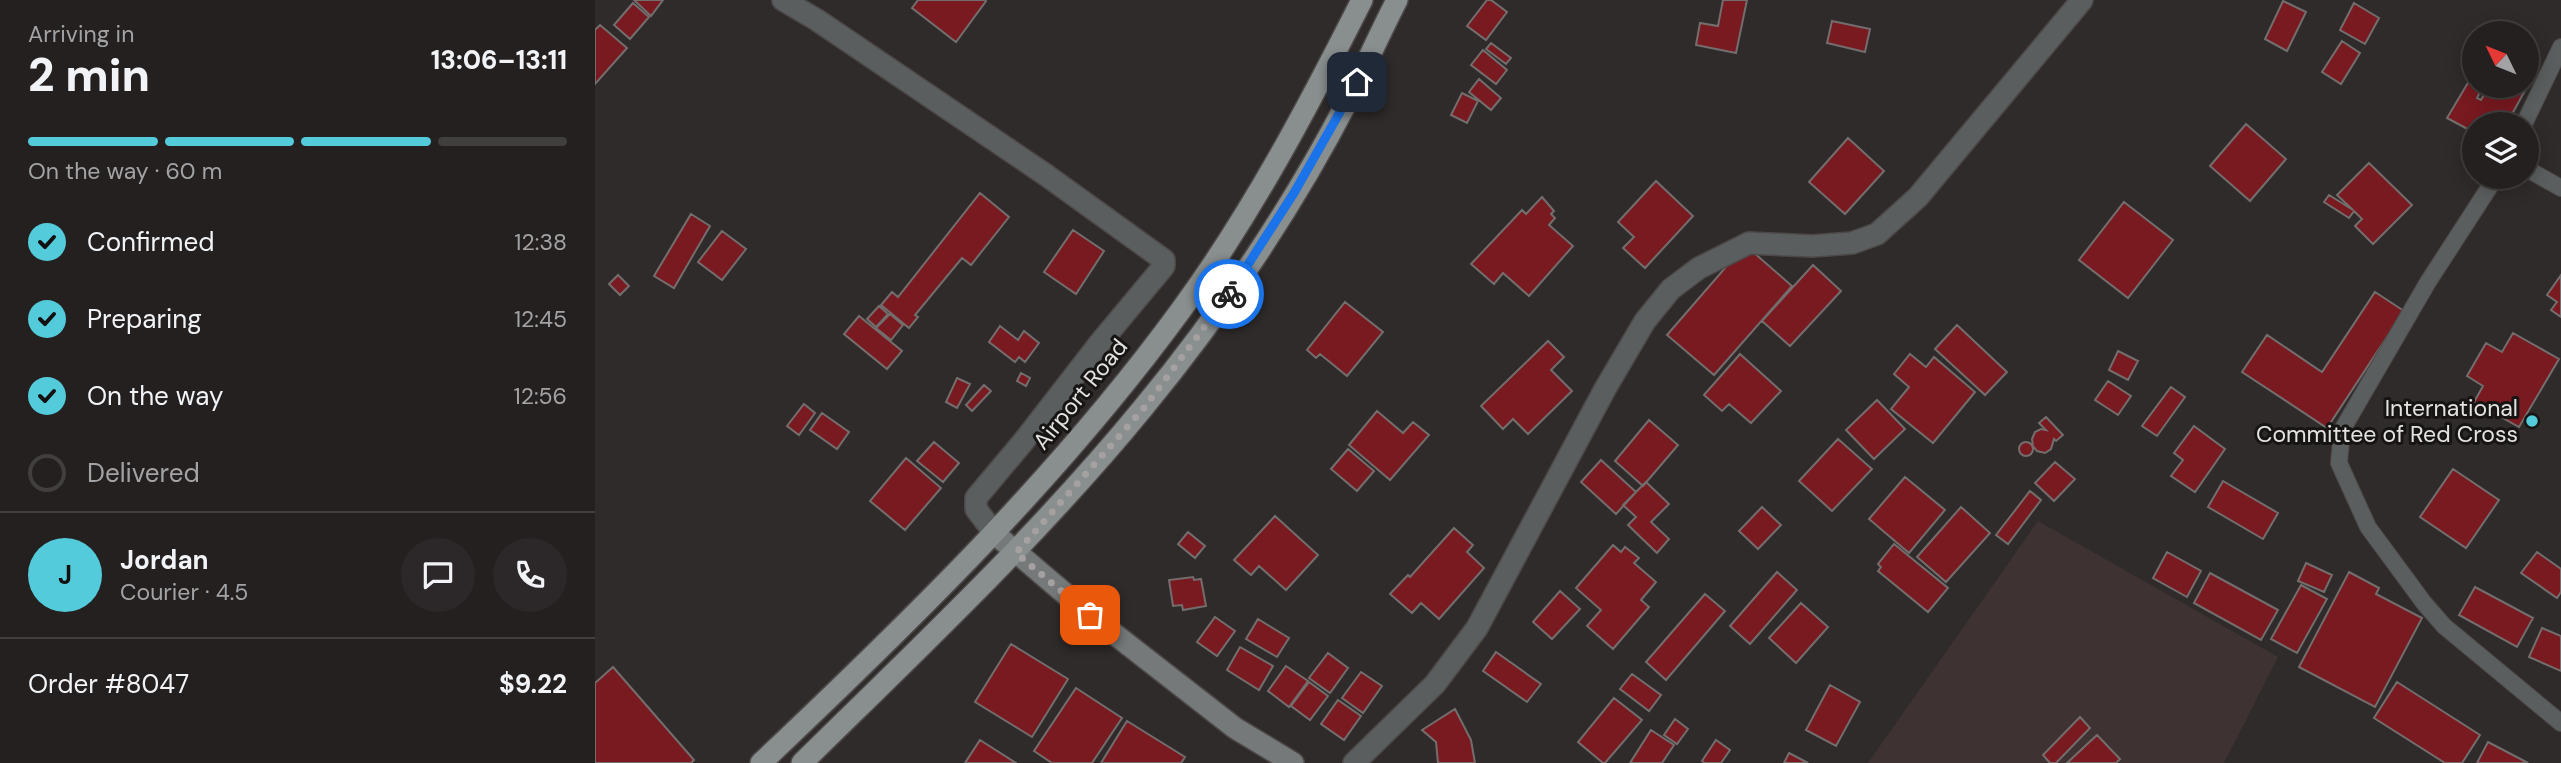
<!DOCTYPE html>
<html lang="en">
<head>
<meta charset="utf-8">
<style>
	:root { --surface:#242020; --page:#2c2829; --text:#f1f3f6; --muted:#a3a3a5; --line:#413e3e; --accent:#53cbdb }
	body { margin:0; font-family:"DM Sans",sans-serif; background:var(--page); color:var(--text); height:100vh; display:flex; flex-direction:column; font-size:26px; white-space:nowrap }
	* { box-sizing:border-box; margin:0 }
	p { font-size:23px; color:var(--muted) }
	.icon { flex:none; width:38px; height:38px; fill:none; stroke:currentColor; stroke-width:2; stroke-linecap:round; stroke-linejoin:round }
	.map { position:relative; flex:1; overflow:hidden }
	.side { display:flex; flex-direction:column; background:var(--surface); width:595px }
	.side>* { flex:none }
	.needle { width:46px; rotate:313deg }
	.buttons { position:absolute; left:1867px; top:21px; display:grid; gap:14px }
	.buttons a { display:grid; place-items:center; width:77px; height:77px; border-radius:50%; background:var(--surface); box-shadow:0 4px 18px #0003,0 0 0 2px var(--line); font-size:35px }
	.pin { position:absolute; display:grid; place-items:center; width:60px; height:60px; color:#fff; margin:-30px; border-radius:14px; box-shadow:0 4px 10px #0006 }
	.courier { position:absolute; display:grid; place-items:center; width:70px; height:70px; margin:-35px; border:5px solid #1a73e8; border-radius:50%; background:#fff; color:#222; box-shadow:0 2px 9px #0007 }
	.head em { font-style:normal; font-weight:800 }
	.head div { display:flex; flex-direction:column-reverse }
	.head { display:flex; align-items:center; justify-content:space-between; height:119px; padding:0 28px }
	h1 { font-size:46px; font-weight:800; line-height:52px }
	.bar { display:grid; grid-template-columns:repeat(4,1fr); gap:10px 7px; align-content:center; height:84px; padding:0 28px }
	.bar i { height:9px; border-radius:5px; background:var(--line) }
	.bar .current { background:var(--accent) }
	.bar p { grid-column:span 4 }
	.line { display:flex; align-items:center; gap:18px; padding:0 28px; border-top:2px solid var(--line) }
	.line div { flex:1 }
	.round { display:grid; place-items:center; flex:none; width:74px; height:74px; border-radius:37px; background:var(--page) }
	ol { padding:0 28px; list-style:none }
	li { display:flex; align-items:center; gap:21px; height:77px }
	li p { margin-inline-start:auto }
	li .icon { padding:7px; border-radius:50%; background:var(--accent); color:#111; stroke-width:4 }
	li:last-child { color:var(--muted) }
	li i { width:38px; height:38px; border:4px solid var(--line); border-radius:50% }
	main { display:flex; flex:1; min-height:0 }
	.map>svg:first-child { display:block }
	.built { fill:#3e3232 }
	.building { fill:#791920; stroke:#736e6d; stroke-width:2 }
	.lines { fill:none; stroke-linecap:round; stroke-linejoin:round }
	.lane-casing { stroke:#4d4848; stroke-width:18 }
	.street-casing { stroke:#4d4848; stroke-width:24 }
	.secondary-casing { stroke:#4d4848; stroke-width:24 }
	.primary-casing { stroke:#4d4848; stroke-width:24 }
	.lane { stroke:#5b5e5e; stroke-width:16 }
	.street { stroke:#5b5e5e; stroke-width:21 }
	.secondary { stroke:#757979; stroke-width:21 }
	.primary { stroke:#898e8e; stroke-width:21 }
	.done { stroke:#a5a1a1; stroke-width:7; stroke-dasharray:0 12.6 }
	.route { stroke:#1a73e8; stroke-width:9 }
	.poi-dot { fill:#53cbdb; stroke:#171414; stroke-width:2.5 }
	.labels { text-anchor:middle; stroke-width:6; stroke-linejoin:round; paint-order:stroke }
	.street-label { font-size:23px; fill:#e4e1e1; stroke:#171414 }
	.poi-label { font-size:23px; fill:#e4e1e1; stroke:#171414; text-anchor:end }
</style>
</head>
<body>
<main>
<section class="side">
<div class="head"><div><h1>2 min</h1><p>Arriving in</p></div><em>13:06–13:11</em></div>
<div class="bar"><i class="current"></i><i class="current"></i><i class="current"></i><i></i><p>On the way · 60 m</p></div>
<ol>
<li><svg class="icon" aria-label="check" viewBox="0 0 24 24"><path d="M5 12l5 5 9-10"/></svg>Confirmed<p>12:38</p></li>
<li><svg class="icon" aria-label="check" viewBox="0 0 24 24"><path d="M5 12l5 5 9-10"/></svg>Preparing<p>12:45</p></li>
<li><svg class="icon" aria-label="check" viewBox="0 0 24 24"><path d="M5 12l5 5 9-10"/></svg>On the way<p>12:56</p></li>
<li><i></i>Delivered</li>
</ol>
<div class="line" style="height:126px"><b class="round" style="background:var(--accent);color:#111">J</b><div><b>Jordan</b><p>Courier · 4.5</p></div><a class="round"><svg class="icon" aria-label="chat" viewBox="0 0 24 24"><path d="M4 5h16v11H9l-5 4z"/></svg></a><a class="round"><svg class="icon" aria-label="phone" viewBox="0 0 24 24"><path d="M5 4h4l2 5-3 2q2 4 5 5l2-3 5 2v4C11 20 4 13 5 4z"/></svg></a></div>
<div class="line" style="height:91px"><div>Order #8047</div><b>$9.22</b></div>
</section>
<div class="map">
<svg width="1966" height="763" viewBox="0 0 1966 763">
	<rect width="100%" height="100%" fill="#302b2b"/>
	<path class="built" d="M1443,521L1683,657L1629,763H1273Z"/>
	<path class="building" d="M39,0H68L56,16Z
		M323,0H390L391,1L361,42L317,8Z
		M892,0H896L912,12L891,40L872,26Z
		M1128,0H1152L1141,53L1101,45L1105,23L1123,26Z
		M1688,1L1711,12L1692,51L1670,39Z
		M38,3L54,17L35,39L19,25Z
		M1759,3L1784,18L1770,44L1745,30Z
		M1237,21L1275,29L1270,52L1232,43Z
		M5,25L32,48L0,84V30Z
		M1747,41L1765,53L1746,84L1727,72Z
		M896,43L916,58L911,64L891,49Z
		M888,50L912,70L901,84L876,65Z
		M1932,73L1938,76L1916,116L1923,121L1921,124H1880V133L1852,118L1874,81L1887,88L1882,98L1886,100L1894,86H1932Z
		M884,79L906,98L896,110L874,92Z
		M867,93L883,101L872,123L856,115Z
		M1651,124L1691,159L1655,201L1615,166Z
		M1253,138L1289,171L1250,214L1214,182Z
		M1774,163L1817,205L1778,244L1760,226L1767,219L1759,211L1754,218L1729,202L1734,195L1758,210L1742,195Z
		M1061,181L1098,216L1050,268L1028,248L1039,237L1023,222Z
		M385,193L414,217L376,265L367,258L320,315L323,317L314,328L286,305L297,292L303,297Z
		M947,197L959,211L956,214L960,218L954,225L978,246L934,296L908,273L899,284L876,264L927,210L931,214Z
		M1529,202L1578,240L1533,298L1484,260Z
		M96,214L115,226L79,288L59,276Z
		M478,230L509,251L481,294L449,272Z
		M127,231L151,249L127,280L103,262Z
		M1150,245L1197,286L1119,375L1072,335Z
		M1218,265L1246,291L1195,346L1167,321Z
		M23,275L34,286L25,295L14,284Z
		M1966,275V317L1956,310L1962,302L1952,295Z
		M1780,292L1809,311L1732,428L1647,372L1672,335L1727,372Z
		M750,302L788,332L752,376L725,354L721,358L712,350Z
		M284,306L293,314L281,327L272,319Z
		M295,314L308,325L296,340L281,328Z
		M264,316L307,351L292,369L249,334Z
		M1362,325L1412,372L1390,395L1340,349Z
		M405,326L423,340L429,331L444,343L430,362L424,357L420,362L394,342Z
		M1918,333L1964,359L1924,427L1879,402L1888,386L1872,376L1891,343L1907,352Z
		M953,341L969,357L956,370L977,391L933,434L918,419L908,429L886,406Z
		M1523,351L1543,361L1533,380L1514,370Z
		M1145,354L1186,391L1156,423L1134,404L1127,411L1109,395Z
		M1315,354L1331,367L1339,357L1380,392L1338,443L1296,409L1314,387L1299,374Z
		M426,373L435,378L431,386L422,381Z
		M362,378L375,384L362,408L351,402Z
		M1513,381L1536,396L1523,415L1500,400Z
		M389,385L396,391L377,411L371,405Z
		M1576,387L1590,397L1562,436L1547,426Z
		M1282,400L1310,429L1279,459L1251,430Z
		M209,404L220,413L204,435L192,426Z
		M782,411L808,433L818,422L834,435L795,480L754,445Z
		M227,413L254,432L242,449L215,430Z
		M1451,417L1468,435L1461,441L1459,439L1456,449L1450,453L1442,451L1438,446L1437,439L1440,432L1446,429L1451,430L1444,423Z
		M1054,420L1083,445L1048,486L1020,461Z
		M1599,426L1630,449L1600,492L1576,476L1588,460L1579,453Z
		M1243,439L1277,469L1237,511L1204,481Z
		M339,442L364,463L348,482L322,461Z
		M1424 449a7 7 0 1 1 14 0a7 7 0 1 1-14 0Z
		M753,449L779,471L762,491L736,469Z
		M311,458L346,488L310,530L275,501Z
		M1006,460L1041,492L1021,514L986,482Z
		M1460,462L1480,479L1459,501L1440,483Z
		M1858,469L1904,500L1871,548L1825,517Z
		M1310,477L1350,510L1314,553L1274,519Z
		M1628,481L1683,513L1668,539L1613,507Z
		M1051,482L1074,504L1056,522L1074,539L1062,553L1033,525L1041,517L1028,505Z
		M1435,491L1446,500L1413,544L1401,535Z
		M1167,507L1186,525L1163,549L1144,531Z
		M1366,507L1395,533L1351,582L1322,557Z
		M680,516L723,555L691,590L664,566L656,575L639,560Z
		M859,528L878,545L872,552L889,568L844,619L826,603L817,613L795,594L813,575L815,577Z
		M593,532L610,546L600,558L583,544Z
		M1299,544L1353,588L1333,612L1283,571L1286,567L1283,564Z
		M1018,545L1026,552L1030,547L1044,558L1039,563L1061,582L1046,600L1054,607L1018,649L992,626L1006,610L981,588Z
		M1572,552L1606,571L1592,597L1558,578Z
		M1942,552L1966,569V592L1962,598L1926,573Z
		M1711,563L1737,575L1729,592L1703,581Z
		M1182,572L1202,590L1155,644L1135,626Z
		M1754,572L1784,588L1781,594L1827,618L1780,707L1704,667Z
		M1615,573L1683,610L1666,640L1599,603Z
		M598,577L599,580L606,579L611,606L588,610L587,605L578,606L574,580Z
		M1706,585L1732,599L1702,653L1676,639Z
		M1880,587L1938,618L1922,647L1864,615Z
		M965,591L985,609L957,639L938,622Z
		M1110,594L1130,611L1071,680L1051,662Z
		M1206,603L1233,627L1201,663L1174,638Z
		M620,617L640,631L622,656L602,642Z
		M663,619L694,638L682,657L651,639Z
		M1947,628L1966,636V671L1934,657Z
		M416,644L473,679L437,737L380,702Z
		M645,647L678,666L664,690L632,670Z
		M901,652L946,684L932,702L888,671Z
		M733,653L753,668L735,693L714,678Z
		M691,666L713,681L694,707L673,691Z
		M18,667L99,760L96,763H0V683Z
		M766,672L787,686L768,713L747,698Z
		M1037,674L1066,695L1054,711L1025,689Z
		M714,682L733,696L715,720L696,706Z
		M1802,682L1885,735L1867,763H1850L1779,718Z
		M1235,685L1265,702L1241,746L1211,730Z
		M481,688L527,718L497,763H457L439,751Z
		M1019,698L1047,720L1010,763H1008L983,742Z
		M743,700L766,716L749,740L726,724Z
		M860,709L876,740L880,763H843L841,742L827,730Z
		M1485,717L1495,728L1461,763H1455L1448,755Z
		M1080,719L1093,729L1082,744L1069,735Z
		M532,721L590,757L586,763H506Z
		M1056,730L1079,745L1067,763H1035Z
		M1502,735L1525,759L1521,763H1472Z
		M385,740L421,763H370Z
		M1121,740L1135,750L1126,763H1110L1107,761Z
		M1893,742L1933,763H1882Z
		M1194,753L1213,763H1189Z"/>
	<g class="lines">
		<g class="lane-casing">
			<path id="lane" d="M1929,124L1966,47
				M1932,169L1966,188
				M1901,177L1833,282L1747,430L1744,463L1773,527L1829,603L1849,626L1966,723"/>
		</g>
		<g class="street-casing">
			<path id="street" d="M188,0L222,20L451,175L569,260V266L504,344L428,442L381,498V509L400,534
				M759,763L840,684L882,628L1010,389L1050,321L1076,289L1104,268L1154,243L1217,246L1257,243L1282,234L1323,197L1487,0"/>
		</g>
		<g class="secondary-casing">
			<path id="secondary" d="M400,534L495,615L640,728L698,763"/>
		</g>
		<g class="primary-casing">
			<path id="primary" d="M166,763C316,621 464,477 586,310C657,213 713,107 767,0
				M207,763C324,648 444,535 548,408C625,315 698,207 753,100C770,67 785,33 802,0"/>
		</g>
		<use href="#lane" class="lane"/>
		<use href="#street" class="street"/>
		<use href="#secondary" class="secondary"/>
		<use href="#primary" class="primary"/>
	</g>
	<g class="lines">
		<path class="done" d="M495,615L421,553L549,408L634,294"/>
		<path class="route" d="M634,294L699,193L762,82"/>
	</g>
	<circle class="poi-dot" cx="1937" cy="421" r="7"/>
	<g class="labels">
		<g class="street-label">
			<text transform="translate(485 394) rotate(-51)" y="8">Airport Road</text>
		</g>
		<g class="poi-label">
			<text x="1923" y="416">International<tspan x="1923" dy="26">Committee of Red Cross</tspan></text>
		</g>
	</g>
</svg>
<div class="buttons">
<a><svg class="needle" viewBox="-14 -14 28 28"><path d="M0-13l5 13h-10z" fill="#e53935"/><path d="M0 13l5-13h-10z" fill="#a3a3a5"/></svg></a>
<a><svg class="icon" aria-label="layers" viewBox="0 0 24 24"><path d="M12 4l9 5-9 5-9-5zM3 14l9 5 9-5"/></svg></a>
</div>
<div class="pin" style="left:495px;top:615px;background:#ea580c"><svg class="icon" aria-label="bag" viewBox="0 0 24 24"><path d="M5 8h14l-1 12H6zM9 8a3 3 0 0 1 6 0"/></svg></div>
<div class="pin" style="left:762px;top:82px;background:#1f2937"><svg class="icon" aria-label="home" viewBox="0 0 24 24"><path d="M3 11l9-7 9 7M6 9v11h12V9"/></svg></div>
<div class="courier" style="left:634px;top:294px"><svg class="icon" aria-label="bike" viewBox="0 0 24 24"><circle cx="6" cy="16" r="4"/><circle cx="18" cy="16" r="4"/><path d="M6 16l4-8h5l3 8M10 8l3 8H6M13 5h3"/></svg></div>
</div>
</main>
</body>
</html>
